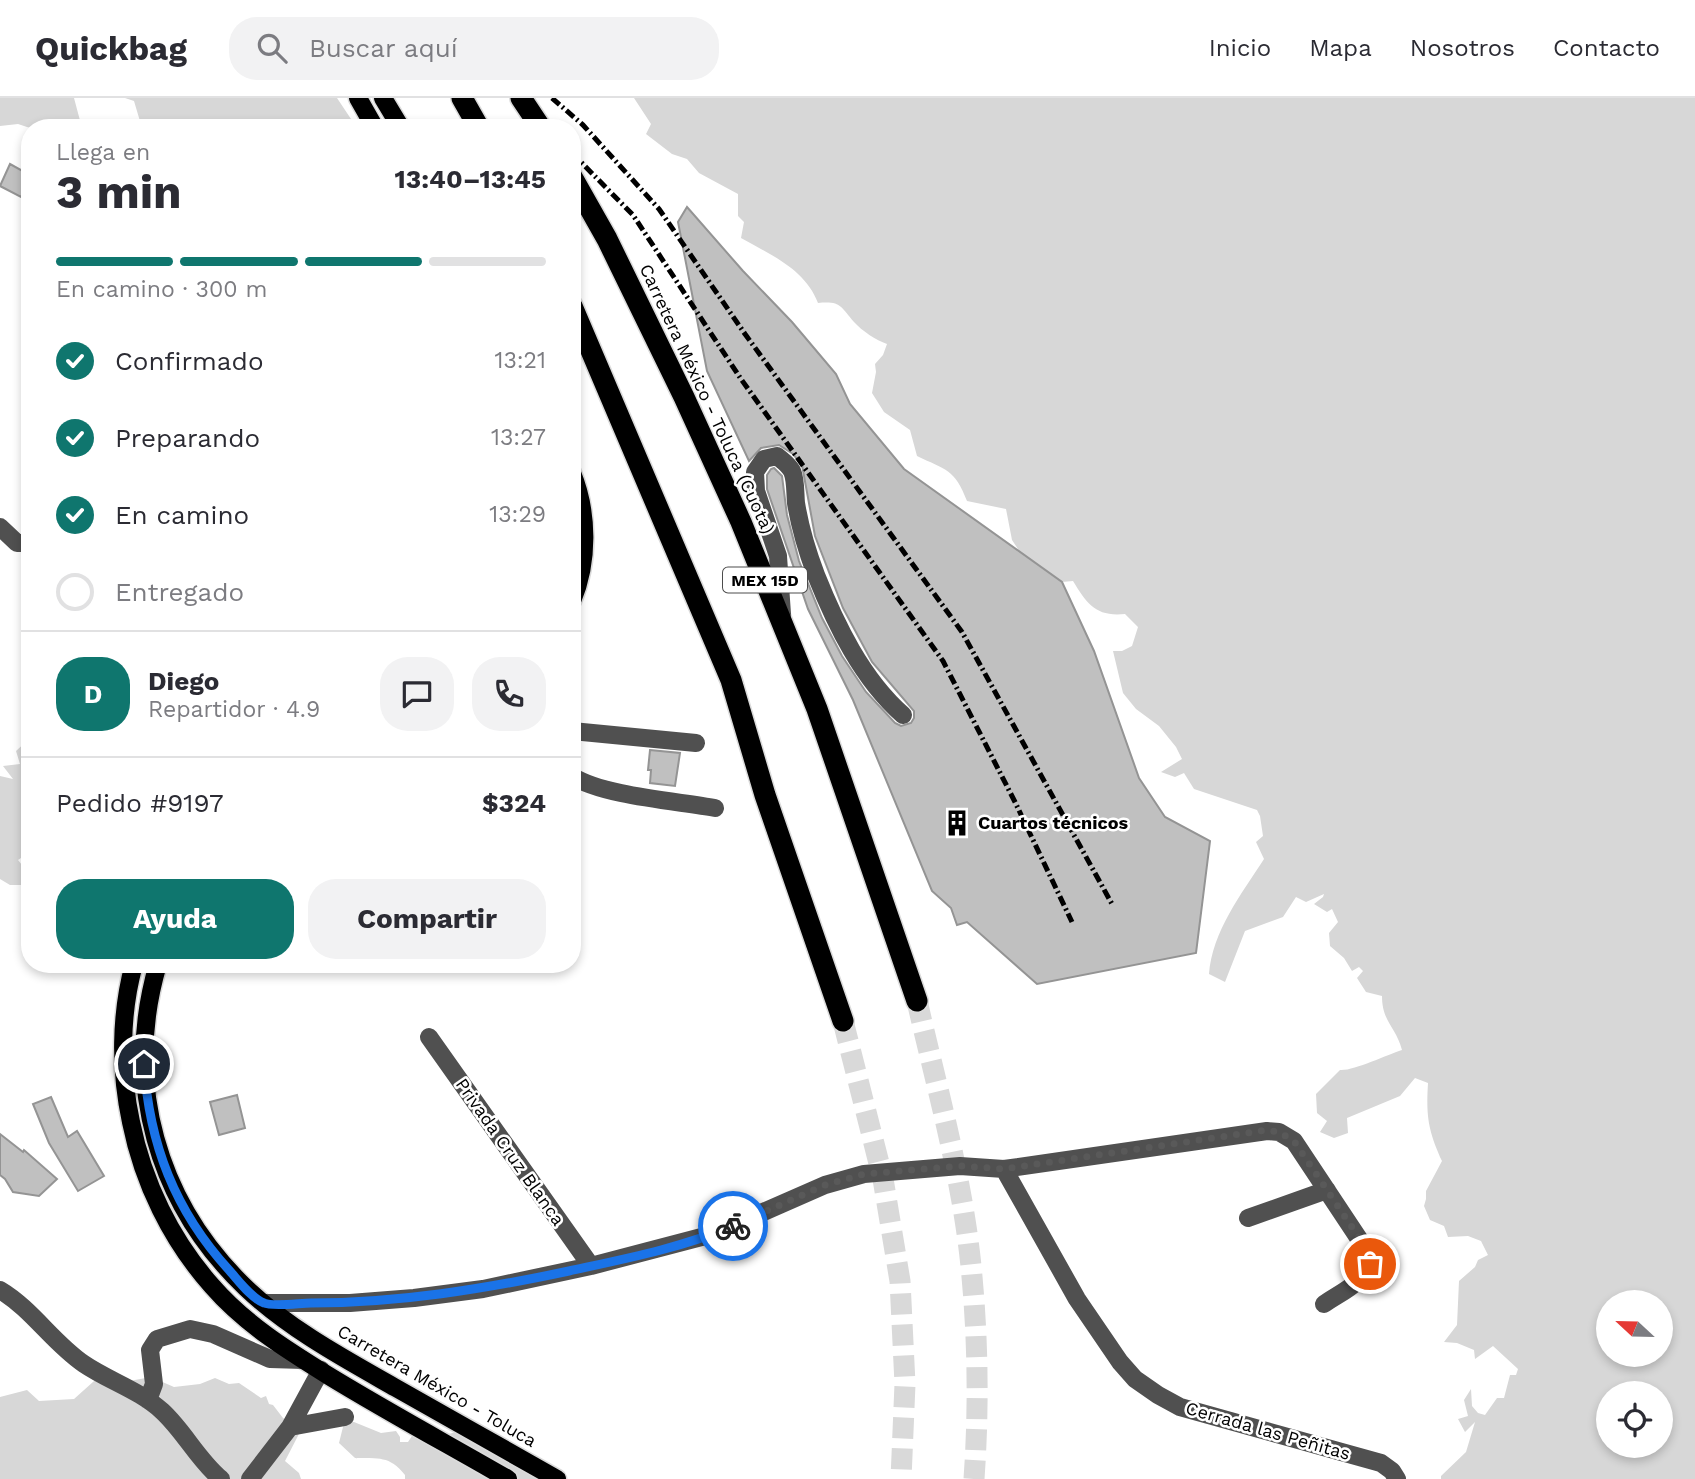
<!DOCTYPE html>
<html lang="es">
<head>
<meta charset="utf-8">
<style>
	:root { --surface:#fff; --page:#f2f2f3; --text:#2b2b33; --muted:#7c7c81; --line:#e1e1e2; --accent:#0f766e }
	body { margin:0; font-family:"Work Sans",sans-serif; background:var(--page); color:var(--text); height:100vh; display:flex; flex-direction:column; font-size:26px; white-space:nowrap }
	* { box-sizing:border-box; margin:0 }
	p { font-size:23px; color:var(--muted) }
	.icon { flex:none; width:38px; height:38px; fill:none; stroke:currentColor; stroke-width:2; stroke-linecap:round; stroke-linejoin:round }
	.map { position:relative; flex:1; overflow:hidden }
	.panel { position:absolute; left:21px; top:21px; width:560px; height:854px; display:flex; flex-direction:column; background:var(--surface); border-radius:28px; box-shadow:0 4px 10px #0003 }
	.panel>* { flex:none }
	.needle { width:46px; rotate:292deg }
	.tools { position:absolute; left:1596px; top:1192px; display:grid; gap:14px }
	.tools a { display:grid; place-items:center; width:77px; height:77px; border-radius:50%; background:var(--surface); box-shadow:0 4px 10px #0003; font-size:35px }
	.pin { position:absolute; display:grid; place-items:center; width:60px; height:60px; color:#fff; margin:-30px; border:4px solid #fff; border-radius:50%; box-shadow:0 2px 7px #0007 }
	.courier { position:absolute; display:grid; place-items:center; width:70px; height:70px; margin:-35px; border:5px solid #1a73e8; border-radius:50%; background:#fff; color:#222; box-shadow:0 2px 9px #0007 }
	.headline em { font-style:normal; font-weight:700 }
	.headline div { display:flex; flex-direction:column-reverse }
	.headline { display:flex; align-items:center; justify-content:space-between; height:119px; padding:0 35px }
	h1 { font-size:46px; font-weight:700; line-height:52px }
	.bar { display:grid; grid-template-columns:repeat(4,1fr); gap:10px 7px; align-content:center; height:84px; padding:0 35px }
	.bar i { height:9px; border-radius:5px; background:var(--line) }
	.bar .current { background:var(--accent) }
	.bar p { grid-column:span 4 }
	.line { display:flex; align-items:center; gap:18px; padding:0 35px; border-top:2px solid var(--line) }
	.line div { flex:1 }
	.round { display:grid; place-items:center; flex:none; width:74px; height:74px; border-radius:28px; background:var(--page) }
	ol { padding:0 35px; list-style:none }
	li { display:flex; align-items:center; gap:21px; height:77px }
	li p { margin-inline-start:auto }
	li .icon { padding:7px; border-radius:50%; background:var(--accent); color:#fff; stroke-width:4 }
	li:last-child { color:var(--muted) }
	li i { width:38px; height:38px; border:4px solid var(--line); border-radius:50% }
	.cta { display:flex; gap:14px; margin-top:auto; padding:14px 35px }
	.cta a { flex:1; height:80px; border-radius:28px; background:var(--accent); color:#fff; font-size:28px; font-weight:700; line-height:80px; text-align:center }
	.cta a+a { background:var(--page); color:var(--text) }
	header { display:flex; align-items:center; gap:42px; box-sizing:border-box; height:98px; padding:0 35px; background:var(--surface); border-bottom:2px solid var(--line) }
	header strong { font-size:33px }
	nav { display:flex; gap:38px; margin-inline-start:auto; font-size:24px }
	.search { width:490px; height:63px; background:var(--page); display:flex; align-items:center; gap:18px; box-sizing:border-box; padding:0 24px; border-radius:28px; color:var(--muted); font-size:26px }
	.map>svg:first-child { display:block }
	.green { fill:#d7d7d7; fill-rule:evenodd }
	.building { fill:#c0c0c0; stroke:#949494; stroke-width:2 }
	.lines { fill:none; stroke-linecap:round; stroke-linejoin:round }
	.highway-tunnel { stroke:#d9d9d9; stroke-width:21; stroke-dasharray:21 10; stroke-linecap:butt }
	.major-casing { stroke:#dbdbdb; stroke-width:21 }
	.highway-casing { stroke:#dbdbdb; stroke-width:24 }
	.minor { stroke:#505050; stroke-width:18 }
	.major { stroke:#000; stroke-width:18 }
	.highway { stroke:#000; stroke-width:21 }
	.rail { stroke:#000; stroke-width:5; stroke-dasharray:10 3.5 2 3.5; stroke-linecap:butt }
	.done { stroke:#595959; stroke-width:7; stroke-dasharray:0 12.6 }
	.route { stroke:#1a73e8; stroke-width:9 }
	.labels { text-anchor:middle; stroke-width:5; stroke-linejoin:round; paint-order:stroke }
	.shield { fill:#fff; stroke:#4c4c4c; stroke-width:2 }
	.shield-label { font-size:16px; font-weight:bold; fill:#000 }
	.street-label { font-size:18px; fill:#000; stroke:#fff }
	.poi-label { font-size:18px; font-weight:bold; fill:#000; stroke:#fff; text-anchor:start }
</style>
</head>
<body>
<header>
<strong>Quickbag</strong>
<div class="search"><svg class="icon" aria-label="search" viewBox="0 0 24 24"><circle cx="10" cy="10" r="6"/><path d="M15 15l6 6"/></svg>Buscar aquí</div>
<nav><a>Inicio</a><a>Mapa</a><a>Nosotros</a><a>Contacto</a></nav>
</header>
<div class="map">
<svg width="1695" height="1381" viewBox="0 0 1695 1381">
	<rect width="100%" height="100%" fill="#fff"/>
	<path class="green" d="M0,0H74L82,30H30L18,26L0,28Z
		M125,0H337L357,30H142L134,3Z
		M634,0H1695V1381H1441V1378L1466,1354L1475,1324L1465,1334L1458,1321L1468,1318L1464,1302L1471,1291L1472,1308L1478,1315L1485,1317L1497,1300H1504L1510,1277H1516L1518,1271L1493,1248L1475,1261L1474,1252L1457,1245L1444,1244L1457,1227L1459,1183L1475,1169L1478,1162L1488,1157L1481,1143L1468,1138L1448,1139L1444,1128L1430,1122L1424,1108L1426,1101V1093L1442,1063C1428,1032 1426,1018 1428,985L1415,980L1400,998L1347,1020L1348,1035L1334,1040L1320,1034L1327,1023L1317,1015L1316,996L1340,972C1354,973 1386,957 1402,952C1396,929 1382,924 1382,898L1366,894L1357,880L1363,873L1359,869L1352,873L1344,860L1330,848L1329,835L1338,824L1332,811L1327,814L1314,806L1323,799L1324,796L1306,804L1296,799L1283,819L1245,833L1225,884L1209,876C1212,834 1242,795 1264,761L1256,744L1263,738L1260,718L1257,712L1194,691L1184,675L1175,679L1161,674L1182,661L1176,649L1159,628L1136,611L1123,595L1113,553H1122L1132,548L1138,529L1125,516C1096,519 1087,506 1073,483L1051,485L1036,478L1012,442L1006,411L967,403C955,371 946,372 917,358L910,332L884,314L872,295L876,274L875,266L883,257L887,246C876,242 862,233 854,224C840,208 841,203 818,205C805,171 771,157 741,140L744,124L738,118V96L699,75L687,61L672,56L646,36L651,26ZM1608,1204H1661V1256H1608ZM1608,1295H1661V1348H1608Z
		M30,640V754L18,762L29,776L22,787H10L0,781V678L13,681L3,668L20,666L16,653Z
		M103,1275L124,1284L151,1279L174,1289L200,1286L215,1280L229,1286L239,1285L261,1300L266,1298L269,1306L273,1307L283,1320L301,1332L285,1363L299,1375L301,1381H0V1299L27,1292L39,1303L74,1301Z
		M354,1324L381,1335L396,1333L400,1339V1344H408L414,1335L439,1339L469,1330L539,1381H405V1377C389,1357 379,1361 355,1360L339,1345L344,1325Z"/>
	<path class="building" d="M10,66L30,77V84L21,99L0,88Z
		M687,109L743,173L792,224L836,276L850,306L904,371L1062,484L1094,553L1139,680L1165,719L1210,743L1196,855L1037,886L967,824L957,827L951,810L932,793L853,602L808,511L767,391V377L771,371L774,370L782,378L787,417L799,463L822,520L842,558L866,594L895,625L901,628L911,625L914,620V613L872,564L843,510L815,438L802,367L793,356L779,347L761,350L749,363L707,273L678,124Z
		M650,652L680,655L675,688L650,685L651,672H648Z
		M237,997L245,1030L219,1037L210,1004Z
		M51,999L68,1039L77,1033L104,1078L78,1093L49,1045L33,1006Z
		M0,1036L23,1054L24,1052L57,1081L39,1098L13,1094L5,1081L0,1077Z"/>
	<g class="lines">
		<path class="highway-tunnel" d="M917,903C937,990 962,1079 971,1168C978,1239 979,1310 974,1381
			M843,923L883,1081L900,1183L905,1286L901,1381"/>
		<g class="major-casing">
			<path id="major" d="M358,0L375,30
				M383,0L401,30
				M572,375C588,414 589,463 572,503
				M134,866C120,917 120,973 131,1024C143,1084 171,1142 212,1188C245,1226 287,1252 329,1278C388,1314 449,1347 508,1381
				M158,866C123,985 157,1105 246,1190C289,1231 345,1261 396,1290C450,1320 503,1351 557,1381"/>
		</g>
		<g class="highway-casing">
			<path id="highway" d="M462,0L479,30
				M521,0L541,30
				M572,79L607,141L684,299L741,424L817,611L917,903
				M572,208L731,582L765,697L843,923"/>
		</g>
		<path class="minor" d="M0,429L17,445H30
			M782,516L778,458L756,393L755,374L764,361L777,358C783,363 788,366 792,373C796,382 795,395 796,405C800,430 807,453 816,477C836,527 862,581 903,617
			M572,633L696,645
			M572,678C603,698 677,703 715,710
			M429,939L591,1168
			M1004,1071L1077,1201L1120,1264L1135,1281L1158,1297L1180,1309L1381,1365L1392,1373L1397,1381
			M1248,1120L1327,1092
			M0,1192C32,1211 53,1245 84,1266C109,1283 139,1292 162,1313C184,1333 198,1362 221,1381
			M264,1205H350L414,1200L483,1191L591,1168L713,1136L825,1087L864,1076L960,1068L1004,1071L1267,1033L1279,1034L1294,1043L1371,1159C1369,1183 1341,1194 1324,1206
			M148,1302L154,1286L150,1252L157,1241L190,1231L213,1236L270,1261L303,1262
			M290,1329L345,1319
			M250,1381L290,1329L321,1272"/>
		<use href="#major" class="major"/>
		<use href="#highway" class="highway"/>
		<path class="rail" d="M516,0L547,30
			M552,0L583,27L659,111L745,236L962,534L1112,806
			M572,55L633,117L741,281L943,563L1015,704L1072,824"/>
	</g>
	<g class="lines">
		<path class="done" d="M733,1128L825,1087L864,1076L960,1068L1004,1071L1267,1032L1279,1034L1294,1043L1368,1153L1370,1166"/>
		<path class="route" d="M144,966C149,1046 175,1113 229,1172C238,1182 251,1200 264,1205C273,1209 300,1205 311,1205C399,1205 484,1191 569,1173C624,1161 681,1150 733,1128"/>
	</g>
	<defs>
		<g id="building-bare" transform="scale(2.1)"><path d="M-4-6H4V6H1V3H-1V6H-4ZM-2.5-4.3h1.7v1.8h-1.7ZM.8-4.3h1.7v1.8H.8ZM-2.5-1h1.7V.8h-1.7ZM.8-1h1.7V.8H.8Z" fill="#000" stroke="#fff" stroke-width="2.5" paint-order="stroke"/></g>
	</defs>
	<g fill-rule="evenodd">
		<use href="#building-bare" x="957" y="725"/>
	</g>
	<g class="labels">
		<rect class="shield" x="723" y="469.5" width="84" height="25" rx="5"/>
		<g class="shield-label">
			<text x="765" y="488">MEX 15D</text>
		</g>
		<g class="street-label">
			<text transform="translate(707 301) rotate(65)" y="6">Carretera México - Toluca (Cuota)</text>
			<text transform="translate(510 1054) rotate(55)" y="6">Privada Cruz Blanca</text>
			<text transform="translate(437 1288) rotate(30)" y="6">Carretera México - Toluca</text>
			<text transform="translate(1268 1333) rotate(16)" y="6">Cerrada las Peñitas</text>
		</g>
		<g class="poi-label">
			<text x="978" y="731">Cuartos técnicos</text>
		</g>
	</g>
</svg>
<div class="tools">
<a><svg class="needle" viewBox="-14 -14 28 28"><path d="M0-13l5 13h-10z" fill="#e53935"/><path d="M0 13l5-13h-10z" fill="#7c7c81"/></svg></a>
<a><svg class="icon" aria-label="locate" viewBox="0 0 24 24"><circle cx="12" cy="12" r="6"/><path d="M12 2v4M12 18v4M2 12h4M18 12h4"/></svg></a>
</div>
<div class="pin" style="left:1370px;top:1166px;background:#ea580c"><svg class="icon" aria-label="bag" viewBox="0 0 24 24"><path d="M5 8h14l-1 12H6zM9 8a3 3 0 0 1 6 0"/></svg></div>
<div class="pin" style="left:144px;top:966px;background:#1f2937"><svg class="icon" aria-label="home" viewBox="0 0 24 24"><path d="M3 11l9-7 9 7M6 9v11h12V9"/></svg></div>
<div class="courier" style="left:733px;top:1128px"><svg class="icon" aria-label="bike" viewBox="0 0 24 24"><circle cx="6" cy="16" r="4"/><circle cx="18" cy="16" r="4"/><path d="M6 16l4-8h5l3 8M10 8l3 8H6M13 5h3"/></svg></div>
<section class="panel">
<div class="headline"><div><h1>3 min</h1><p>Llega en</p></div><em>13:40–13:45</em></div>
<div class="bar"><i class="current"></i><i class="current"></i><i class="current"></i><i></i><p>En camino · 300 m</p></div>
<ol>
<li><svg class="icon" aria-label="check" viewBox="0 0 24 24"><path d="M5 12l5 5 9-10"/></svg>Confirmado<p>13:21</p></li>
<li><svg class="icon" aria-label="check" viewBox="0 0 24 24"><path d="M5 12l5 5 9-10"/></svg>Preparando<p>13:27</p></li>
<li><svg class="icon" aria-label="check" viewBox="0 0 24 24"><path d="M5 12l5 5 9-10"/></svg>En camino<p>13:29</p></li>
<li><i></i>Entregado</li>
</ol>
<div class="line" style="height:126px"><b class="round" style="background:var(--accent);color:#fff">D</b><div><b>Diego</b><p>Repartidor · 4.9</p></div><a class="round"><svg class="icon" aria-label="chat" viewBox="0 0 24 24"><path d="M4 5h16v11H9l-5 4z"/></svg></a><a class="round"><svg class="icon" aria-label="phone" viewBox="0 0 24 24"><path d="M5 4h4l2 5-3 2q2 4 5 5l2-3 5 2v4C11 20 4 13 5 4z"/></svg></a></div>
<div class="line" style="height:91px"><div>Pedido #9197</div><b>$324</b></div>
<div class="cta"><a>Ayuda</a><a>Compartir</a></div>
</section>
</div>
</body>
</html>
